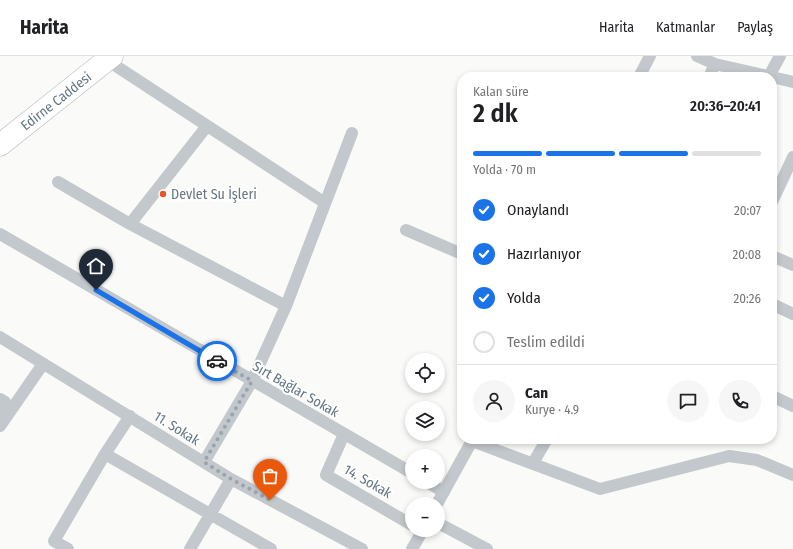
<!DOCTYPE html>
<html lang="tr">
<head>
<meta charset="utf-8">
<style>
	:root { --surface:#fff; --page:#f6f6f6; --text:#202124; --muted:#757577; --line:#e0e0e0; --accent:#1a73e8 }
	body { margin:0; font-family:"Fira Sans Condensed",sans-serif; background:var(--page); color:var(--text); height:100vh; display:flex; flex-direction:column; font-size:15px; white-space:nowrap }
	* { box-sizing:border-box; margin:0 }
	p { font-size:13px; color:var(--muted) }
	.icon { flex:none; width:22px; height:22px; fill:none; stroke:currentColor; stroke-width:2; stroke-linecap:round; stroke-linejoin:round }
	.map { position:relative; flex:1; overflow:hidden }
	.side { position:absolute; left:457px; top:16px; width:320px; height:372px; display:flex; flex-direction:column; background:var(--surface); border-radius:16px; box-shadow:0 2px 6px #0003 }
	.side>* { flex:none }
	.tools { position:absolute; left:405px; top:297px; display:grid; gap:8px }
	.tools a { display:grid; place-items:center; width:40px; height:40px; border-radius:50%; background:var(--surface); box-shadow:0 2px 6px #0003; font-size:20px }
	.pin { position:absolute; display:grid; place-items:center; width:34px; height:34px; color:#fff; margin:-41px -17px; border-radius:50% 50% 50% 0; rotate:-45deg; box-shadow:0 0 4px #0007 }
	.pin .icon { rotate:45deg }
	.courier { position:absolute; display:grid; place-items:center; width:40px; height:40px; margin:-20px; border:3px solid #1a73e8; border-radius:50%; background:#fff; color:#222; box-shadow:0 1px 5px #0007 }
	.summary em { font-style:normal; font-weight:600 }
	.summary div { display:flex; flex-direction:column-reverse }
	.summary { display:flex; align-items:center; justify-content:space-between; height:68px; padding:0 16px }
	h1 { font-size:26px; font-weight:600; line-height:30px }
	.bar { display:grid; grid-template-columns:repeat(4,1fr); gap:6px 4px; align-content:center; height:48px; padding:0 16px }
	.bar i { height:5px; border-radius:3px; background:var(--line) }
	.bar .current { background:var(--accent) }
	.bar p { grid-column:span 4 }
	.line { display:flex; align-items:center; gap:10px; padding:0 16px; border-top:1px solid var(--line) }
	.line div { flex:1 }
	.round { display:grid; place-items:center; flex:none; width:42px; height:42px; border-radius:21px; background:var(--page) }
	ol { padding:0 16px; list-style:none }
	li { display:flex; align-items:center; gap:12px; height:44px }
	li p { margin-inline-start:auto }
	li .icon { padding:4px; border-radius:50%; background:var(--accent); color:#fff; stroke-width:4 }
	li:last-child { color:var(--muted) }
	li i { width:22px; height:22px; border:2px solid var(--line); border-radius:50% }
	header { display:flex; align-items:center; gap:24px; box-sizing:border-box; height:56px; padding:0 20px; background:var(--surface); border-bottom:1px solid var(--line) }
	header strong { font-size:19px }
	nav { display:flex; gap:22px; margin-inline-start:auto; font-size:14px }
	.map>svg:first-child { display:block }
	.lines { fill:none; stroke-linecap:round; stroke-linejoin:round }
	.highway-casing { stroke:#b4b9bd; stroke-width:23 }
	.street { stroke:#c3c8cc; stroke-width:12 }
	.highway { stroke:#fff; stroke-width:22 }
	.done { stroke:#99a4ac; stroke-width:4; stroke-dasharray:0 7.2 }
	.route { stroke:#1a73e8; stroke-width:5 }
	.poi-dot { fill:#e4572e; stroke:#fff; stroke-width:1.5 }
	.labels { text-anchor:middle; stroke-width:4; stroke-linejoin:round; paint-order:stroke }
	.street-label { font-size:14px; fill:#657683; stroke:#fff }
	.poi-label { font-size:14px; fill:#657683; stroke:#fff; text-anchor:start }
</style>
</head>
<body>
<header>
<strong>Harita</strong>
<nav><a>Harita</a><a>Katmanlar</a><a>Paylaş</a></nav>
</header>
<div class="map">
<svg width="793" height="493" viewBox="0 0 793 493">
	<rect width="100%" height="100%" fill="#fafaf8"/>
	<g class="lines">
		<g class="highway-casing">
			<path id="highway" d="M0,89L112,0"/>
		</g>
		<path class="street" d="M697,0L715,8L772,21
			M116,10L325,147
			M769,20L780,0
			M639,21L650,0
			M709,21L715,8
			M772,21L793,26
			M58,126L130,168L286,250
			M772,146L793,101
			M130,168L207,70
			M406,174L462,198
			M0,178L412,417
			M772,200L793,209
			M772,248L793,258
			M0,281L231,423L362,493
			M772,340L793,350
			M0,343L5,346L0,353
			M0,370L43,308
			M344,378L326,419L412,469
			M472,385L600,433L729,400L757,404L793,419
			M105,398L271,493
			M204,406L252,325L286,250L352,77
			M533,407L547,383
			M427,426L444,436
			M437,448L473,383
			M438,467L487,493
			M68,493L54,485L105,398L130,360
			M190,493L231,423
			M412,493L423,474"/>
		<use href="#highway" class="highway"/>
	</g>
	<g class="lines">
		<path class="done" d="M217,305L252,325L204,406L231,423L270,444"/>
		<path class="route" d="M96,234L217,305"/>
	</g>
	<circle class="poi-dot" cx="163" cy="138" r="4"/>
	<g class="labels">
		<g class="street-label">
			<text transform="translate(56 45) rotate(-38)" y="5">Edirne Caddesi</text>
			<text transform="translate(296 333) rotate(30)" y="5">Sırt Bağlar Sokak</text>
			<text transform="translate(177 372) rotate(32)" y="5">11. Sokak</text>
			<text transform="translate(368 425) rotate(30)" y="5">14. Sokak</text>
		</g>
		<g class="poi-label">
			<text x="171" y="143">Devlet Su İşleri</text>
		</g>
	</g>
</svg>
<div class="tools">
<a><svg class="icon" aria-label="locate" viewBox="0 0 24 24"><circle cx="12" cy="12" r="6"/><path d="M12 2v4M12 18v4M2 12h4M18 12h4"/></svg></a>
<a><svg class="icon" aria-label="layers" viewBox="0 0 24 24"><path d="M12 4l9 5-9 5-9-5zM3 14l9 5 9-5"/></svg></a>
<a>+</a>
<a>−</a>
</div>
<div class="pin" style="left:270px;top:444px;background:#ea580c"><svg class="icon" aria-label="bag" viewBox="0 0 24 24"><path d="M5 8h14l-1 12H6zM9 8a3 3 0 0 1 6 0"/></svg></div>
<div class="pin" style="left:96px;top:234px;background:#1f2937"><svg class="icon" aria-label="home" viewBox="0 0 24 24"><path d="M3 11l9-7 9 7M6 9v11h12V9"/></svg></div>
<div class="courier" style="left:217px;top:305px"><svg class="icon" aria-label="car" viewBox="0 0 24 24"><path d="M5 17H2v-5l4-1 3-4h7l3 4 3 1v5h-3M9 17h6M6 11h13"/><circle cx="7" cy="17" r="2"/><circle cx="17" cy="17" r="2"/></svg></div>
<section class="side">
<div class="summary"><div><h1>2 dk</h1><p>Kalan süre</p></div><em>20:36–20:41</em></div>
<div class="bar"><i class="current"></i><i class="current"></i><i class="current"></i><i></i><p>Yolda · 70 m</p></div>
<ol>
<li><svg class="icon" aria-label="check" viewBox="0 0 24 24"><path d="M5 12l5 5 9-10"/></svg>Onaylandı<p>20:07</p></li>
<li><svg class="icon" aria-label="check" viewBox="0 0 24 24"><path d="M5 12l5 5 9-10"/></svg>Hazırlanıyor<p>20:08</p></li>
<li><svg class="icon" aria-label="check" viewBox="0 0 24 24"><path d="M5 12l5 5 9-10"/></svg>Yolda<p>20:26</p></li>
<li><i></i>Teslim edildi</li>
</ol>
<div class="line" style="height:72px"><a class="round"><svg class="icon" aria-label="person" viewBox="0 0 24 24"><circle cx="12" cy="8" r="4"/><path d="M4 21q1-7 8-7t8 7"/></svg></a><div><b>Can</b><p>Kurye · 4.9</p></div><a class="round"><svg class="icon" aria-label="chat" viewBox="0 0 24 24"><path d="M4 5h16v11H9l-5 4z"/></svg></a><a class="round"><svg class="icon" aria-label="phone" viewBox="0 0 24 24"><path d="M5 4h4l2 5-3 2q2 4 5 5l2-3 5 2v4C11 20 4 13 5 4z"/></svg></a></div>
</section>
</div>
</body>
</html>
